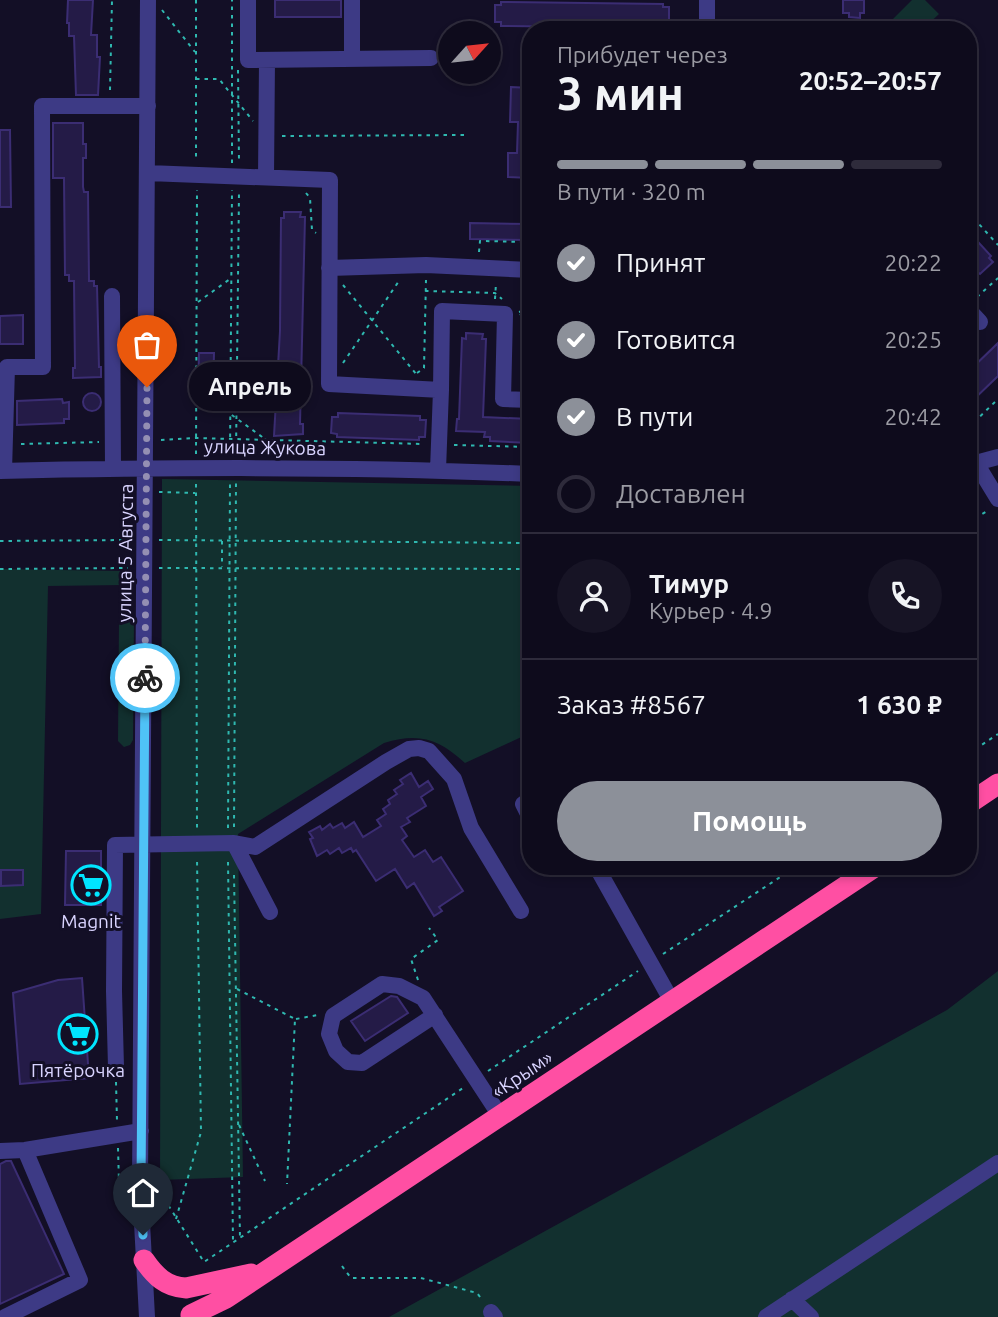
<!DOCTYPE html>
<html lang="ru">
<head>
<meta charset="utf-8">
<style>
	:root { --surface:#0e0b1c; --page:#171425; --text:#f1f3f6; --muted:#9b9ba3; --line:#2e2b3b; --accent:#8c9099 }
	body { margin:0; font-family:Ubuntu,sans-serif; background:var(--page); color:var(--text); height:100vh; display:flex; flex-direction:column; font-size:26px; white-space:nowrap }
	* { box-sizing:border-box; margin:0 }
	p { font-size:23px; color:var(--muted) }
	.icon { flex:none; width:38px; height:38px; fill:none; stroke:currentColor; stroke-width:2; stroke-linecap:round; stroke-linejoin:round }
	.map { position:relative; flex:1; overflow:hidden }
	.side { position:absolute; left:522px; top:21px; width:455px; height:854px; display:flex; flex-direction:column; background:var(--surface); border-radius:28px; box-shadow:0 4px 10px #0003,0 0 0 2px var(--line) }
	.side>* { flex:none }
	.needle { width:46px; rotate:63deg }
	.buttons { position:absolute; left:438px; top:21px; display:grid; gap:14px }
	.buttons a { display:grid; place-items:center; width:63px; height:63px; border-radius:50%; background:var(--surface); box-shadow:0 4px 10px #0003,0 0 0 2px var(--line); font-size:35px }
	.pin { position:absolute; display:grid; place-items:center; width:60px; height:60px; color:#fff; margin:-72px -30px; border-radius:50% 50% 50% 0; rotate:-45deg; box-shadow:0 0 7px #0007 }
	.pin .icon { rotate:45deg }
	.courier { position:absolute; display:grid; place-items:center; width:70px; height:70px; margin:-35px; border:5px solid #4fc3f7; border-radius:50%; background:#fff; color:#222; box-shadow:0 2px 9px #0007 }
	.bubble { position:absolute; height:49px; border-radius:24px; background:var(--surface); box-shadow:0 4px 10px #0003,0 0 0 2px var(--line); font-size:23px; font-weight:700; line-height:49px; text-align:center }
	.overview em { font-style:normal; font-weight:700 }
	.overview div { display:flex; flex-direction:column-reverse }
	.overview { display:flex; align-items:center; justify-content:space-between; height:119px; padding:0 35px }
	h1 { font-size:46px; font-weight:700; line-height:52px }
	.bar { display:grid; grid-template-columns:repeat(4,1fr); gap:10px 7px; align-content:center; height:84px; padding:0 35px }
	.bar i { height:9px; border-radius:5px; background:var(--line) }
	.bar .selected { background:var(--accent) }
	.bar p { grid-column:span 4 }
	.line { display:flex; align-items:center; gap:18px; padding:0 35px; border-top:2px solid var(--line) }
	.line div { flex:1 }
	.round { display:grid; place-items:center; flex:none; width:74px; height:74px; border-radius:37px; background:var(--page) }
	ol { padding:0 35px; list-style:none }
	li { display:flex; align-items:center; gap:21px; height:77px }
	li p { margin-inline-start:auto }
	li .icon { padding:7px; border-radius:50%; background:var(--accent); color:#fff; stroke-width:4 }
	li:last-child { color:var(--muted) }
	li i { width:38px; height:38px; border:4px solid var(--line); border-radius:50% }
	.cta { display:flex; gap:14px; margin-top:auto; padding:14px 35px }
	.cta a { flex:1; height:80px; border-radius:42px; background:var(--accent); color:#fff; font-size:28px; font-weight:700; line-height:80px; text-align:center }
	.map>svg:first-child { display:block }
	.green { fill:#12302f }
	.building { fill:#241b47; stroke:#3b2d73; stroke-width:2 }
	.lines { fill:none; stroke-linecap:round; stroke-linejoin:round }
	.path { stroke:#2fb8b0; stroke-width:2; stroke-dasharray:3.5 5; stroke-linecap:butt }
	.minor { stroke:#3d3a85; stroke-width:16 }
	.highway { stroke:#ff4fa3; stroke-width:21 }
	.done { stroke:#948fb3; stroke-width:7; stroke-dasharray:0 12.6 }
	.route { stroke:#4fc3f7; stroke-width:9 }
	.labels { text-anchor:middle; stroke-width:6; stroke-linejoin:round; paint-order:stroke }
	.street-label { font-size:19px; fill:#d9d4ff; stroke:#130f26 }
	.poi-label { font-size:19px; fill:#d9d4ff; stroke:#130f26 }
</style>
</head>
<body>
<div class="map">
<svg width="998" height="1317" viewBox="0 0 998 1317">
	<rect width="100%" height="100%" fill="#130f26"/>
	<path class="green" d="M912,0H925L939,14L922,30H886L884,28Z
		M162,479L530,486V733L465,763C439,739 419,732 384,743L238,834L243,1177L160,1180Z
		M0,569L122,571L123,585L48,586L41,914L0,919Z
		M128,614L134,620L133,740L130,745L124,747L118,741L119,620L122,615Z
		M998,971V1317H389L947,1010Z"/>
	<path class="building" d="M68,0H93L91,35H97V57H100L98,95H76L74,36H69V23H67Z
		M275,0H341V17H275Z
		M843,0H864V13H860V18L849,17V13H843Z
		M501,2L663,4V7H669V24H663V28L501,26V22H495V5H501Z
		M511,87L530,88V178L508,177V153H517L518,122H510Z
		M53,123H83V144H86V158H83V187L84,192H88L89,281H94V286H97L99,367H101V377L73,378V368H75L74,281H69V275H65L64,178H53Z
		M0,130H10L11,207H0Z
		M284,212H301L300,217H305L300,424H303V434L274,436L280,331L281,218H284Z
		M470,223L530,224V240L470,239Z
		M968,231L991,256L989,258L993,262L980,274L968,265Z
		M23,315V344H0V316Z
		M466,333L483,334L482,339H486L483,417L530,419V443L490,441V437H484L485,432L456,431L457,419H459L462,338L466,339Z
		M998,343V376L968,405V372Z
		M199,353H214L213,397L198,396Z
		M83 402a9 9 0 1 1 18 0a9 9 0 1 1-18 0Z
		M62,399L63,403L69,402V419H64V423L17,425V401Z
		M338,413L420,416V420H426L425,437H419V440L337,437V434L331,433L332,417H338Z
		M411,773L419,787L428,781L433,789L421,797L426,806L407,818L410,822L401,827L407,836L402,840L414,857L425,850L433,862L441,857L463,891L439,907L442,911L434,916L414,883L407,888L395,869L376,881L356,850L353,852L351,848L342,853L339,848L330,854L327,850L317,856L310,839L313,838L309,832L320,826L322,830L330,824L333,828L342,823L345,828L354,822L363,837L381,826L377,820L386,814L383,809L390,804L388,800L397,794L394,790L403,784L400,780Z
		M66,851H101V905H65Z
		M1,870H23V885L1,886Z
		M82,978L89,1078L20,1084L13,993L58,980Z
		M391,996L397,997L408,1013L365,1041L351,1021Z
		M6,1161H11L64,1274L0,1304V1164Z"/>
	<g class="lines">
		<path class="path" d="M196,0V160
			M162,10L195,52
			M238,70L239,162
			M196,79H219L253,121
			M110,90L112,0
			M282,136L466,135
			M232,163V0
			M306,193L310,198L312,230L316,233
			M968,212L998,245
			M479,252L480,241L530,242
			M343,285L417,375
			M425,291L495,293L502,299
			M977,297L998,278
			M495,299L496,283
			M198,302L230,279
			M519,312L530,309
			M520,314L530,323
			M343,363L399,281
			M417,373L424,368L426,280
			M218,405L265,439
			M968,428L998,399
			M161,440L196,438L424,444
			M21,444L99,442
			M454,445L530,447
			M236,453L239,192
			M196,454L197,190
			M230,454L232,190
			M196,484L197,828
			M125,491H132
			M159,492L195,493
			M968,523L987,511
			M159,540L530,543
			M0,541L128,540
			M222,541V567
			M159,568L530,569
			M0,569L128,568
			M968,754L998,734
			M234,827L236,483
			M228,828L230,484
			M228,862L233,1242
			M234,875L240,1238
			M663,954L797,866
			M418,980L411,959L438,940L429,928
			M237,989L295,1019L287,1184
			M296,1019L318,1015
			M488,1071L638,971
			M116,1082L117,1121
			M239,1125L265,1181
			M118,1148L119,1183
			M155,1184L204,1262L463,1088
			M176,1219L201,1132L197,859
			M342,1266L351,1278H421L477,1293L483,1301"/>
		<path class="minor" d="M248,0V60L431,58
			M352,0V59
			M707,30V0
			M148,173L330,180L329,384L441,390L442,311L505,314L503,399L530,400
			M266,177L267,60
			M329,268L426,265L530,270
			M112,296L113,469
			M968,309L980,322
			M976,463L998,499
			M968,465L998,457
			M438,470L441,390
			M0,471C177,467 354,466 530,474
			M4,471L7,367H43L42,106H148
			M530,800L523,804L530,818
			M234,843L270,912
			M596,866L670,998
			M435,1015L362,1063L348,1062L336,1051L329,1034L333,1016L382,984L399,986L423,998L497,1111
			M116,1067L114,991L115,845L234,843L255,847L386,762L409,749L419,748L429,751L454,779L471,828L521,911
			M0,1151L25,1150L141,1131
			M792,1299L811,1317
			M491,1312L495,1317
			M5,1317L80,1280L25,1150
			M147,1317L140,1185L148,0
			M766,1317L998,1163"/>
		<path class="highway" d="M968,804L998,784
			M144,1260C155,1276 166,1287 186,1288L251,1274
			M191,1315L226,1298L876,866"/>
	</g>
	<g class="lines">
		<path class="done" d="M145,678L147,387"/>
		<path class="route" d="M143,1235L141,1185L145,678"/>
	</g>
	<defs>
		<g id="supermarket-ring" transform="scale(2.0125)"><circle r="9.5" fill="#130f26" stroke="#00e5ff" stroke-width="1.5"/><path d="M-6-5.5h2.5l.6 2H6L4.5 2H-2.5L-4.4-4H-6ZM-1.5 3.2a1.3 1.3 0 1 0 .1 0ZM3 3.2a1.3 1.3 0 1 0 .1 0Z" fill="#00e5ff"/></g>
	</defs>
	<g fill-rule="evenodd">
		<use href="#supermarket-ring" x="91" y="885"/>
		<use href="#supermarket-ring" x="78" y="1034"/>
	</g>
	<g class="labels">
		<g class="street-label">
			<text transform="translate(265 447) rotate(1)" y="7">улица Жукова</text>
			<text transform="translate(125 553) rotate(-89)" y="7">улица 5 Августа</text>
			<text transform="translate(522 1074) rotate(-34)" y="7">«Крым»</text>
		</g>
		<g class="poi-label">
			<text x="91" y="928">Magnit</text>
			<text x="78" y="1077">Пятёрочка</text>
		</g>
	</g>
</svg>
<div class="buttons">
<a><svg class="needle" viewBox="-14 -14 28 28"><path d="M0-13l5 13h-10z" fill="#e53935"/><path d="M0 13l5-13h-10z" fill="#9b9ba3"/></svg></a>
</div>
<div class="pin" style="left:147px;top:387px;background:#ea580c"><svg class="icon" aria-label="bag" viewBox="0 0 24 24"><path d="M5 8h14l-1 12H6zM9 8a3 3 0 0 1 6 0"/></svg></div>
<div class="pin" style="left:143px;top:1235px;background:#1f2937"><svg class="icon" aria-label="home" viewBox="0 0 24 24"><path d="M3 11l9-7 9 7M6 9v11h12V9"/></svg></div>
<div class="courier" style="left:145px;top:678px"><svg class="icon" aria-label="bike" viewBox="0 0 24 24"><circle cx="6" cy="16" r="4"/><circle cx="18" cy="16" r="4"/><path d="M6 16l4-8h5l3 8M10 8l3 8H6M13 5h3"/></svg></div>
<div class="bubble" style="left:189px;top:362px;width:122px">Апрель</div>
<section class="side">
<div class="overview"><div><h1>3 мин</h1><p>Прибудет через</p></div><em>20:52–20:57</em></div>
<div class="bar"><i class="selected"></i><i class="selected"></i><i class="selected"></i><i></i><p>В пути · 320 m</p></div>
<ol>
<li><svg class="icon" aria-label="check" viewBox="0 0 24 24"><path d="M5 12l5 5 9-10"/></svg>Принят<p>20:22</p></li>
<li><svg class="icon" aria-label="check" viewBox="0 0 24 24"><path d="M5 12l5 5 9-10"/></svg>Готовится<p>20:25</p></li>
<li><svg class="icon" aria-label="check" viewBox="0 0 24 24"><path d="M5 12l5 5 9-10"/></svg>В пути<p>20:42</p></li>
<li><i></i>Доставлен</li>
</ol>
<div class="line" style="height:126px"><a class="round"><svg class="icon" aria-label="person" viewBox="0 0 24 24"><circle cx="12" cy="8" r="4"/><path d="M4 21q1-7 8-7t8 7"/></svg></a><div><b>Тимур</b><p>Курьер · 4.9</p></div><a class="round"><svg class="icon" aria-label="phone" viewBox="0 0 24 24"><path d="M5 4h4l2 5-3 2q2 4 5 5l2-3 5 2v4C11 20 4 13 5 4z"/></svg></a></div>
<div class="line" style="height:91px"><div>Заказ #8567</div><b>1 630 ₽</b></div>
<div class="cta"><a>Помощь</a></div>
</section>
</div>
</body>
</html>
